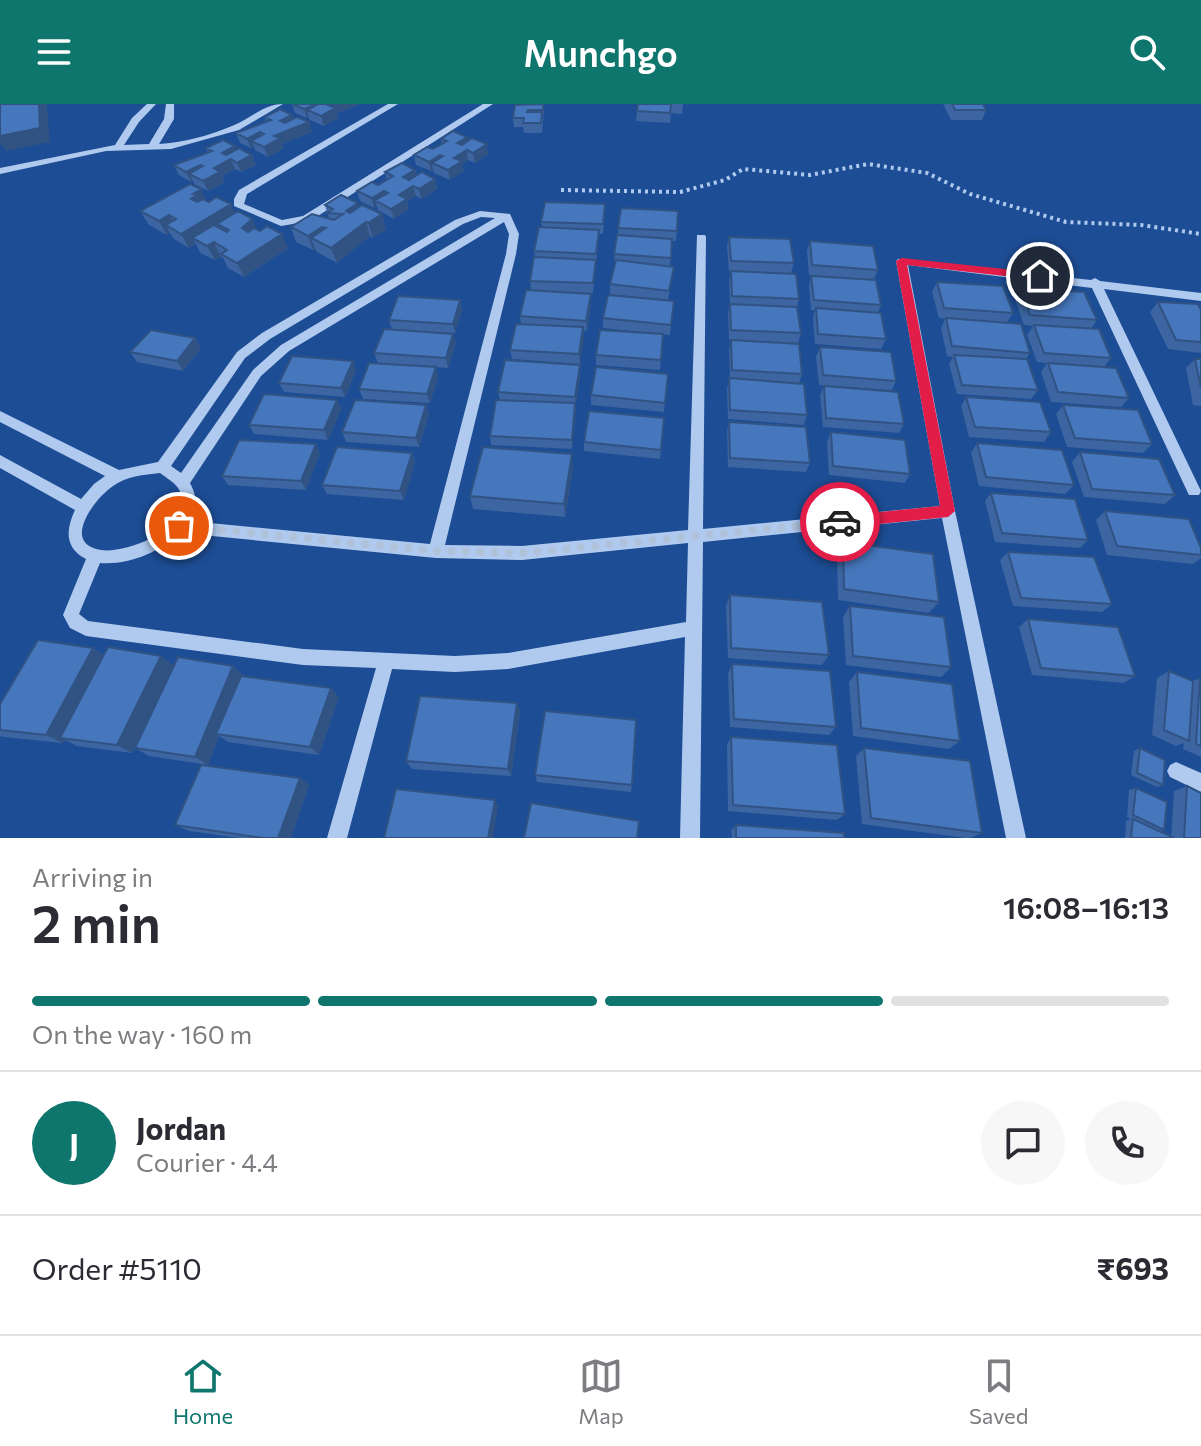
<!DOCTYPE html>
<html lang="en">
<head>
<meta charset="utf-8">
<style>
	:root { --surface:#fff; --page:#f7f7f7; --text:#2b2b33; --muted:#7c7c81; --line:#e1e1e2; --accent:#0f766e }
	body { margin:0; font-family:Commissioner,sans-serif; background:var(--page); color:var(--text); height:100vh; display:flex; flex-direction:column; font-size:30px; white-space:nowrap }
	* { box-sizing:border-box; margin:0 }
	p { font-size:26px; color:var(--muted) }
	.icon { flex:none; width:44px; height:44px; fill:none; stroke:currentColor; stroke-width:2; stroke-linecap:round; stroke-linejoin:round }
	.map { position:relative; height:734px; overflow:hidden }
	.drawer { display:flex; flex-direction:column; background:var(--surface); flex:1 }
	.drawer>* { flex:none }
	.pin { position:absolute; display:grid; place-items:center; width:68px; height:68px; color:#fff; margin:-34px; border:4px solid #fff; border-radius:50%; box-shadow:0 2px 8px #0007 }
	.courier { position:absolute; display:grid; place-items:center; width:80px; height:80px; margin:-40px; border:6px solid #e11d48; border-radius:50%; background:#fff; color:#222; box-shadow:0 2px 10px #0007 }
	.head em { font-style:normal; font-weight:600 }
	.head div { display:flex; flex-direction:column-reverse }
	.head { display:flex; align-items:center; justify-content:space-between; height:136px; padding:0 32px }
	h1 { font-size:52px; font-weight:600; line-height:60px }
	.bar { display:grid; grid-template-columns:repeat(4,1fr); gap:12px 8px; align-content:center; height:96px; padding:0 32px }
	.bar i { height:10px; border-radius:6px; background:var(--line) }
	.bar .on { background:var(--accent) }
	.bar p { grid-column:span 4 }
	.line { display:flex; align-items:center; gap:20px; padding:0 32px; border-top:2px solid var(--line) }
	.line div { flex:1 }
	.round { display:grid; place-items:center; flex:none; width:84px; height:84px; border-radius:42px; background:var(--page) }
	header { display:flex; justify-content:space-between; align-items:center; height:104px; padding:0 32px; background:var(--accent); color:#fff; font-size:36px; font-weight:600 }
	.dock { display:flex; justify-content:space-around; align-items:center; height:112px; border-top:2px solid var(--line); background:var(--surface); font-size:22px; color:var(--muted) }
	.dock a { display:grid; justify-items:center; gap:4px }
	.dock .on { color:var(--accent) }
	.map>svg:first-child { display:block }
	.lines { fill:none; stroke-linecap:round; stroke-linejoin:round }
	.path { stroke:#b0caef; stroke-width:4; stroke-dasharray:3 4; stroke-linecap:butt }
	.minor { fill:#b0caef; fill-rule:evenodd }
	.wall { fill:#3c65a1 }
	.shaded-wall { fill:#315383 }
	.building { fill:#4676bb; stroke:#315383; stroke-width:2 }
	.route { fill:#e11d48 }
	.done { stroke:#b0c1da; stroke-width:8; stroke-dasharray:0 14.4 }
</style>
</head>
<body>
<header><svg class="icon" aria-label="menu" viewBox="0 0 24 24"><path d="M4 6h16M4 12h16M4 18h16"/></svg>Munchgo<svg class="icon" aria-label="search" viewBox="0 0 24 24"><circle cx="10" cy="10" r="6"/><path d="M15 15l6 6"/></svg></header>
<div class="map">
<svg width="1201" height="734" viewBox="0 0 1201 734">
	<rect width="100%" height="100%" fill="#1d4d94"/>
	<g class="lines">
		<path class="path" d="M561,86L680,88L725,76L743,65L810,71L868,60L927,69L970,90L1066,118L1141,121L1201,130"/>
		<path class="minor" d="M147,0H156L139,18L124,41L149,40L164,15L166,0H174V15L159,40C182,39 211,31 232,22C250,15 264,0 283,0L239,26L171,45L106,47L0,70V64L115,41L132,14Z
			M388,0H398L247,90L244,100L282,116L303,112L483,0H493L310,117L281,122L234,102V95L239,86Z
			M480,107L510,110L519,130L516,150L445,441L522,442L688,426L697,131H705L706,133L703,425L940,402L896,157L898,155L1091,176L1095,174L1100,177L1201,189V197L1104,185L1201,387L1199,391H1189L1187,387L1092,184L908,161L955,407L1026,734H1006L942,414L703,438L700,734H680L685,533L508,565L455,568L392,565L347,734H327L376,564L303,561L86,532L70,524L63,511L86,455C64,444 66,425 75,406L0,364V351L81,395L94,380L105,372L0,318V307L119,366L158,358L237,248L262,229L455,116ZM481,113L495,114L281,241L253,266L181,369L171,362L245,254L270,235L463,120ZM504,118L509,130L506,150L430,440L189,417C198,403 197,392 190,379L261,272L289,247ZM160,369C168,375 178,380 181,390C191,424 127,450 101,446C60,440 95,394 113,382C127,372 143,371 160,369ZM181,429L436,454L522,456L688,439L686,518L508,549L455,552L303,545L88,517L79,510L100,459C131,461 158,448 181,429Z
			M1176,658L1201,669V688L1170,673L1167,667L1170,661Z"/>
	</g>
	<path class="wall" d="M292,0H360L337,9L338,14L324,22L310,16L309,14H307L295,9Z
		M638,0H683L682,10L671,9L670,19L636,17Z
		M943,0H983L986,6L982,16H951Z
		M515,1L544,6L542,29H524L523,23H514L513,14Z
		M265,13L293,15L309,18L312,28L282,40L284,44L268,53L255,46L254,43L251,44L240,39L236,29L266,18Z
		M441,35L468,37L488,50L475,59L468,56L462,60L464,67L450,76L434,69L433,66L431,67L416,61L414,51L433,45L442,40Z
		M206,44L237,45L252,51L256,61L241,68L235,65L222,72L225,78L208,87L194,80L193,77L191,78L179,71L174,61L208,49Z
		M415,66L417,71L435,75L437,85L421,95L416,92L407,97L409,105L394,115L378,106L377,103L374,104L360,97L357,87L378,81L387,76L385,68Z
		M201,85L206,96L235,109L257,126L288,144L244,173L228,164L223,154L221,153L215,156L200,149L196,140L189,144L174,135L170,129L167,131L149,121L140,107Z
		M358,99L359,103L382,110L386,125L373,134L370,132L337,159L317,148L315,145L313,146L296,138L291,123L329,115L325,101Z
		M678,107L676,137H672L670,162L674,163L668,197H674L670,231L603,224V214L665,196L610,190V180L615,160L614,150L618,132V124Z
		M605,110L603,130H599L593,189L550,187L591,190V200L587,227L583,226L580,260L512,255L510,246L521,220L520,212L531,186L530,177L535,153L534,147L542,123L541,118Z
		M729,133L794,159L791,169L799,195L797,203L801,229L798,239L729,236L728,209L730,200L729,177L731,167H729L727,143Z
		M810,137L878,166L874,176L809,171L807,147Z
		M811,172L881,201L878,209L886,235L881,245L815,240L813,214L815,206H811L809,182Z
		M937,178L1013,209L1007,218L1030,249L1026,255L1038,286L1031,295L957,290L949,260L953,253L947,252L941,224L945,215L939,214L932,188Z
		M1020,184L1097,216L1091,225L1111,254L1104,263L1129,294L1121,303L1051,298L1041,268L1047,259L1037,258L1027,231L1033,222L1024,221L1014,193Z
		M460,196L462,206L455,229L411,227L456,239L448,264L378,259L374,249L392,225L389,216Z
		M1158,198L1201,206V249L1168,245L1150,208Z
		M663,230L660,266L596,261V251Z
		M195,234L201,244L183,267L137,258L130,248Z
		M731,236L802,270L799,279L807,311L804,321L728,315L727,284L730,274L729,246Z
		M820,243L896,277L892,286L819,281L816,253Z
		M1195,255H1201V302L1193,301L1186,264Z
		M580,261V271L575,302L572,345L491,341L490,332L500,296L498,288Z
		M436,263L438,273L430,299L363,295L359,285Z
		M356,266L345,293L284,288L279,279Z
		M668,270L664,308L591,301V291Z
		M824,282L904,320L899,329L823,323L820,291Z
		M966,293L1051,328L1044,338L969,333L961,302Z
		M337,296L341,305L328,336L254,330L249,321Z
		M426,301L429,310L419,343L346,338L342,328Z
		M1063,301L1152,340L1143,349L1067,343L1056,310Z
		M664,314L660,355L584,347V338Z
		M729,318L810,359L806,368L728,363L727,327Z
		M831,328L910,370L905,379L829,371L827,338Z
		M977,339L1074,381L1065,390L979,382L971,349Z
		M1080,348L1175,391L1165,400L1084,393L1072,358Z
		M320,349L306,386L228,381L222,372Z
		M412,349L415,358L404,396L327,390L322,381Z
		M573,364L565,413L473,405L470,392Z
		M991,389L1088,436L1080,444L995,438L985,397Z
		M1105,407L1201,444V454L1193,460L1107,451L1096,416Z
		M843,438L939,498L929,509L838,496L837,450Z
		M1008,448L1112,500L1102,508L1013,502L1000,456Z
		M730,491L829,551L822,561L728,554L726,502Z
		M850,502L951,563L941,573L846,561L843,513Z
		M1028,515L1135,572L1124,579L1032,571L1019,523Z
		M93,544L103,551L243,572L339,593L319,651L228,638L219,632L208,661L149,652L135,644L161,587L132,649L77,642L65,636L63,639L4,633L0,632V600Z
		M732,560L836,623L829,631L730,623L728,570Z
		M1169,567L1192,577L1201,574V653L1183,645L1184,639L1176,642L1152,631L1157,574Z
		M857,568L960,637L949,645L853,632L849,578Z
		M517,599L520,608L511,672L412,665L406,657Z
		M731,633L845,710L837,716L728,707L727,641Z
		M864,644L982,729L970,734H965L862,720L856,652Z
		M1140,644L1163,681L1157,683L1131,671L1134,647Z
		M535,671L632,681L631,688L537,678Z
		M300,674L309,681L291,734H239L189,727L175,721Z
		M1187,682L1201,734H1125L1126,717L1131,715L1127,713L1129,686L1136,684L1164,726L1160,727L1171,733L1174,687Z
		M736,721L844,734H732L731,727Z"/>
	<path class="shaded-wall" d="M39,0H46L47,3L50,38L6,47L0,39V32Z
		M318,0L307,6L309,14H307L304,5Z
		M332,0H360L337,9L338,14L324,22L321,12L328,1Z
		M292,11L295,20L283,27L280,17Z
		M309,18L312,28L282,40L284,44L268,53L264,43L274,32Z
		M260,28L264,38L251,37L254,43L251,44L247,35Z
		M467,33L468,43L457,39Z
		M487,40L488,50L475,59L473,49Z
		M235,42L239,52L231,56L235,65L222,72L225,78L208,87L203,77L214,64L222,49Z
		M467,46L468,56L462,60L464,67L450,76L448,66L454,54Z
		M252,51L256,61L241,68L237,59Z
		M440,51L442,60L432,59L433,66L431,67L429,58Z
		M200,61L205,71L189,70L193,77L191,78L186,68Z
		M415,66L418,76L405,83L403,73Z
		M435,75L437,85L421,95L419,85Z
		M413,82L416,92L407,97L409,105L394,115L391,105L399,91Z
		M201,85L208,99L203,102L191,95L193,90Z
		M384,87L387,97L375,96L377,103L374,104L372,94Z
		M358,99L362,113L346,107Z
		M231,100L237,115L217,120L220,125L192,134L196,140L189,144L181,130Z
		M382,110L386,125L373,134L368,119Z
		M169,111L177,125L166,121L170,129L167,131L159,117Z
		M252,115L259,129L248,139L242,124Z
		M366,118L370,132L337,159L331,144Z
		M322,123L328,137L311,134L315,145L313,146L308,132Z
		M282,130L288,144L244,173L237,159Z
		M214,138L221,153L215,156L207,142Z
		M591,190V200L587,227L586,217Z
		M460,196L462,206L455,229L453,220Z
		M583,223L584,233L580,260L579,250Z
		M453,230L456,239L448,264L446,254Z
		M195,234L201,244L183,267L177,257Z
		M353,257L356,266L345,293L341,284Z
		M580,261V271L576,302L575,293Z
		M436,263L438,273L430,299L427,290Z
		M337,296L341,305L328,336L324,326Z
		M575,299L576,308L572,345V336Z
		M426,301L429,310L419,343L416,334Z
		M316,340L320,349L306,386L301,377Z
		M412,349L415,358L404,396L400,387Z
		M572,350L573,364L565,413L564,400Z
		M93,544L108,554L60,634L65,636L63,639L46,631Z
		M161,552L174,562L132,649L117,641Z
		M233,562L244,572L216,630L219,632L208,661L195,653Z
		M331,584L339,593L319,651L310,643Z
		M517,599L520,608L511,672L508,665Z
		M300,674L309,681L291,734H278Z
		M495,696L498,702L493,734H488Z"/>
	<path class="building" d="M0,0H39L40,24L0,32Z
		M293,0H332L328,1L335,4L321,12L307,6L318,0L304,5Z
		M543,0V6H528L527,8H542L541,19H523L524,14H513L515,1Z
		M638,0H671L670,9L637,7Z
		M952,0H983L986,6H955Z
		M280,5L292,11L280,17L285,19L297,13L309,18L274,32L280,34L264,43L251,37L264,30L260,28L247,35L236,29L271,16L265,13Z
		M453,27L467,33L457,39L462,41L472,34L487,40L473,49L467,46L454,54L462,57L448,66L432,59L443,52L440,51L429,58L414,51L427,43L433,45L447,37L441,35Z
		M223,36L235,42L222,49L226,51L239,44L252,51L237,59L231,55L214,64L220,68L203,77L189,70L203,62L200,61L186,68L174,61L212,47L206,44Z
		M402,59L415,66L403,73L409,76L422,68L435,75L419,85L413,82L399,91L407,95L391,105L375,96L388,89L384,87L372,94L357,87L372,78L378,81L393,72L385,68Z
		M190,80L201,85L193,90L197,91L191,95L197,98L203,95L209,98L216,93L231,100L181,130L166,121L176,115L169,111L159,117L140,107Z
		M341,91L358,99L346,107L350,109L362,101L382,110L368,119L366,118L331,144L311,134L326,124L322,123L308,132L291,123L312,110L334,116L343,110L327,109L333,105L325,101Z
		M545,98L605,100L603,120L541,118Z
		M621,104L678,107L677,127L618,124Z
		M238,107L252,115L242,124L248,128L254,124L260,127L267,122L282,130L237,159L221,150L227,146L214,138L207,142L192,134L214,121L227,128L229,126L217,120Z
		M539,123L599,126L596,150L534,147Z
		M617,131L672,135L671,154L614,150Z
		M729,133L790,135L794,159L731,157Z
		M810,137L873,142L878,166L812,161Z
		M534,153L596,156L593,179L530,177Z
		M616,156L674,163L669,187L610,180Z
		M731,167L796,170L799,195L732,192Z
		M811,172L876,176L881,201L814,196Z
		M937,178L1003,182L1013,209L944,204Z
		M1020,184L1084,188L1097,216L1030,211Z
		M526,186L591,190L586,217L520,212Z
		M608,191L674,197L671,221L603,214Z
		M398,192L460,196L453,220L389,216Z
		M1158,198L1198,200L1201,206V238L1176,236Z
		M730,200L797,203L801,229L731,226Z
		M816,204L881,209L886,235L818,230Z
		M946,214L1021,220L1030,249L952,242Z
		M516,220L583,223L579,250L510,246Z
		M1034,221L1099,225L1111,254L1044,249Z
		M384,225L453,230L446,254L374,249Z
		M151,226L195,234L177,257L130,248Z
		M600,226L663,230L661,256L596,251Z
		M731,236L799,240L802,270L732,266Z
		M820,243L891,248L896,277L823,271Z
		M954,251L1027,255L1038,286L962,281Z
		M292,252L353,257L341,284L279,279Z
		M1195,255H1201V284Z
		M505,256L580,261L575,293L498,288Z
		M369,259L436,263L427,290L359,285Z
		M1048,259L1116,264L1129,294L1058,288Z
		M596,263L668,270L665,299L591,291Z
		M729,274L804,280L807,311L730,306Z
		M824,282L898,288L904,320L826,314Z
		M264,290L337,296L324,326L249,321Z
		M966,293L1040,298L1051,328L975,323Z
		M355,296L426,301L416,334L342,328Z
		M496,296L575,299L572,336L490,332Z
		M1063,301L1138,306L1152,340L1075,334Z
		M589,307L664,314L661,346L584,338Z
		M729,318L806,323L810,359L730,354Z
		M831,328L905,336L910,370L833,362Z
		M239,336L316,340L301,377L222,372Z
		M977,339L1062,346L1074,381L986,373Z
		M337,343L412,349L400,387L322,381Z
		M483,343L572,350L564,400L470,392Z
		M1080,348L1159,355L1175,391L1092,385Z
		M991,389L1075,395L1088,436L1002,429Z
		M1105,407L1189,415L1201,444V451L1117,442Z
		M843,438L933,450L939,498L844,485Z
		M1008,448L1094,453L1112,500L1021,494Z
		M730,491L822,498L829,551L731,544Z
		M850,502L944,513L951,563L853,552Z
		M1028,515L1118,523L1135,572L1041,564Z
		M38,536L93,544L46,631L0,626V600Z
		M108,543L161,552L117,641L60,634Z
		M178,553L233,562L195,653L135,644Z
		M732,560L830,567L836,623L734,615Z
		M1169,567L1193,577L1189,637L1164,626Z
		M857,568L952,580L960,637L861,624Z
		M241,572L331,584L310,643L216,630Z
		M1200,574H1201V642L1196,640Z
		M420,592L517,599L508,665L406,657Z
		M545,607L636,616L632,681L535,671Z
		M731,633L837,641L845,710L733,701Z
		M864,644L970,657L982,729L871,714Z
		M1140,644L1165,656L1163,681L1137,669Z
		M201,661L300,674L278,734H263L175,721Z
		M1187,682L1201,689V734H1184Z
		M1136,684L1167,698L1164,726L1133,711Z
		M396,685L495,696L488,734H384Z
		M531,699L639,717L637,734H524Z
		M1133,715L1174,734H1134L1131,733Z
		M736,721L844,729V734H736Z"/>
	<path class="route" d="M902,154L1040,169L1045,172L1040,176L907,161L955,407L948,413L840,424L833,418L840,412L940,402L896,157Z"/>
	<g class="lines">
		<path class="done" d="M179,422L436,447L522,449L840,418"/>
	</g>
</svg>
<div class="pin" style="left:179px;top:422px;background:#ea580c"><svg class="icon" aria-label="bag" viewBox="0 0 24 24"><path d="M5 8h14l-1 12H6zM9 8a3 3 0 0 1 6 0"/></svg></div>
<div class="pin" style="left:1040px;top:172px;background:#1f2937"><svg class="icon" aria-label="home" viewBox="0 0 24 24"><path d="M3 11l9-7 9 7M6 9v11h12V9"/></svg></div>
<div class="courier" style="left:840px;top:418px"><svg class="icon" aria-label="car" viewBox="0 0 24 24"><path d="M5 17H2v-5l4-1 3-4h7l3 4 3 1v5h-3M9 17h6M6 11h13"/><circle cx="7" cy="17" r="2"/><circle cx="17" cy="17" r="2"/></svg></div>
</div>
<section class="drawer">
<div class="head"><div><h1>2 min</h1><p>Arriving in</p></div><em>16:08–16:13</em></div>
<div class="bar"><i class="on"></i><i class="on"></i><i class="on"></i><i></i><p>On the way · 160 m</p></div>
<div class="line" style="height:144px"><b class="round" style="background:var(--accent);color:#fff">J</b><div><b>Jordan</b><p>Courier · 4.4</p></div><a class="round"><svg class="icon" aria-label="chat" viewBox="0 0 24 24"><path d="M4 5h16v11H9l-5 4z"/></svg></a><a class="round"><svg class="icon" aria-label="phone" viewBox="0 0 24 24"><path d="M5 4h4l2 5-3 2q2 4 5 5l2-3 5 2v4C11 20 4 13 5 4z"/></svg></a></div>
<div class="line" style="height:104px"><div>Order #5110</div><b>₹693</b></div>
</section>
<nav class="dock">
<a class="on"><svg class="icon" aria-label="home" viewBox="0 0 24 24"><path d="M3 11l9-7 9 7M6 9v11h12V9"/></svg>Home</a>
<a><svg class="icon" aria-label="map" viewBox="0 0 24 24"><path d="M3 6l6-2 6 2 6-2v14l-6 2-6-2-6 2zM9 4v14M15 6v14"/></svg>Map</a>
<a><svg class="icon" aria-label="saved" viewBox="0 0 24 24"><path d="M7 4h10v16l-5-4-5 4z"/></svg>Saved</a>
</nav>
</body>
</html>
